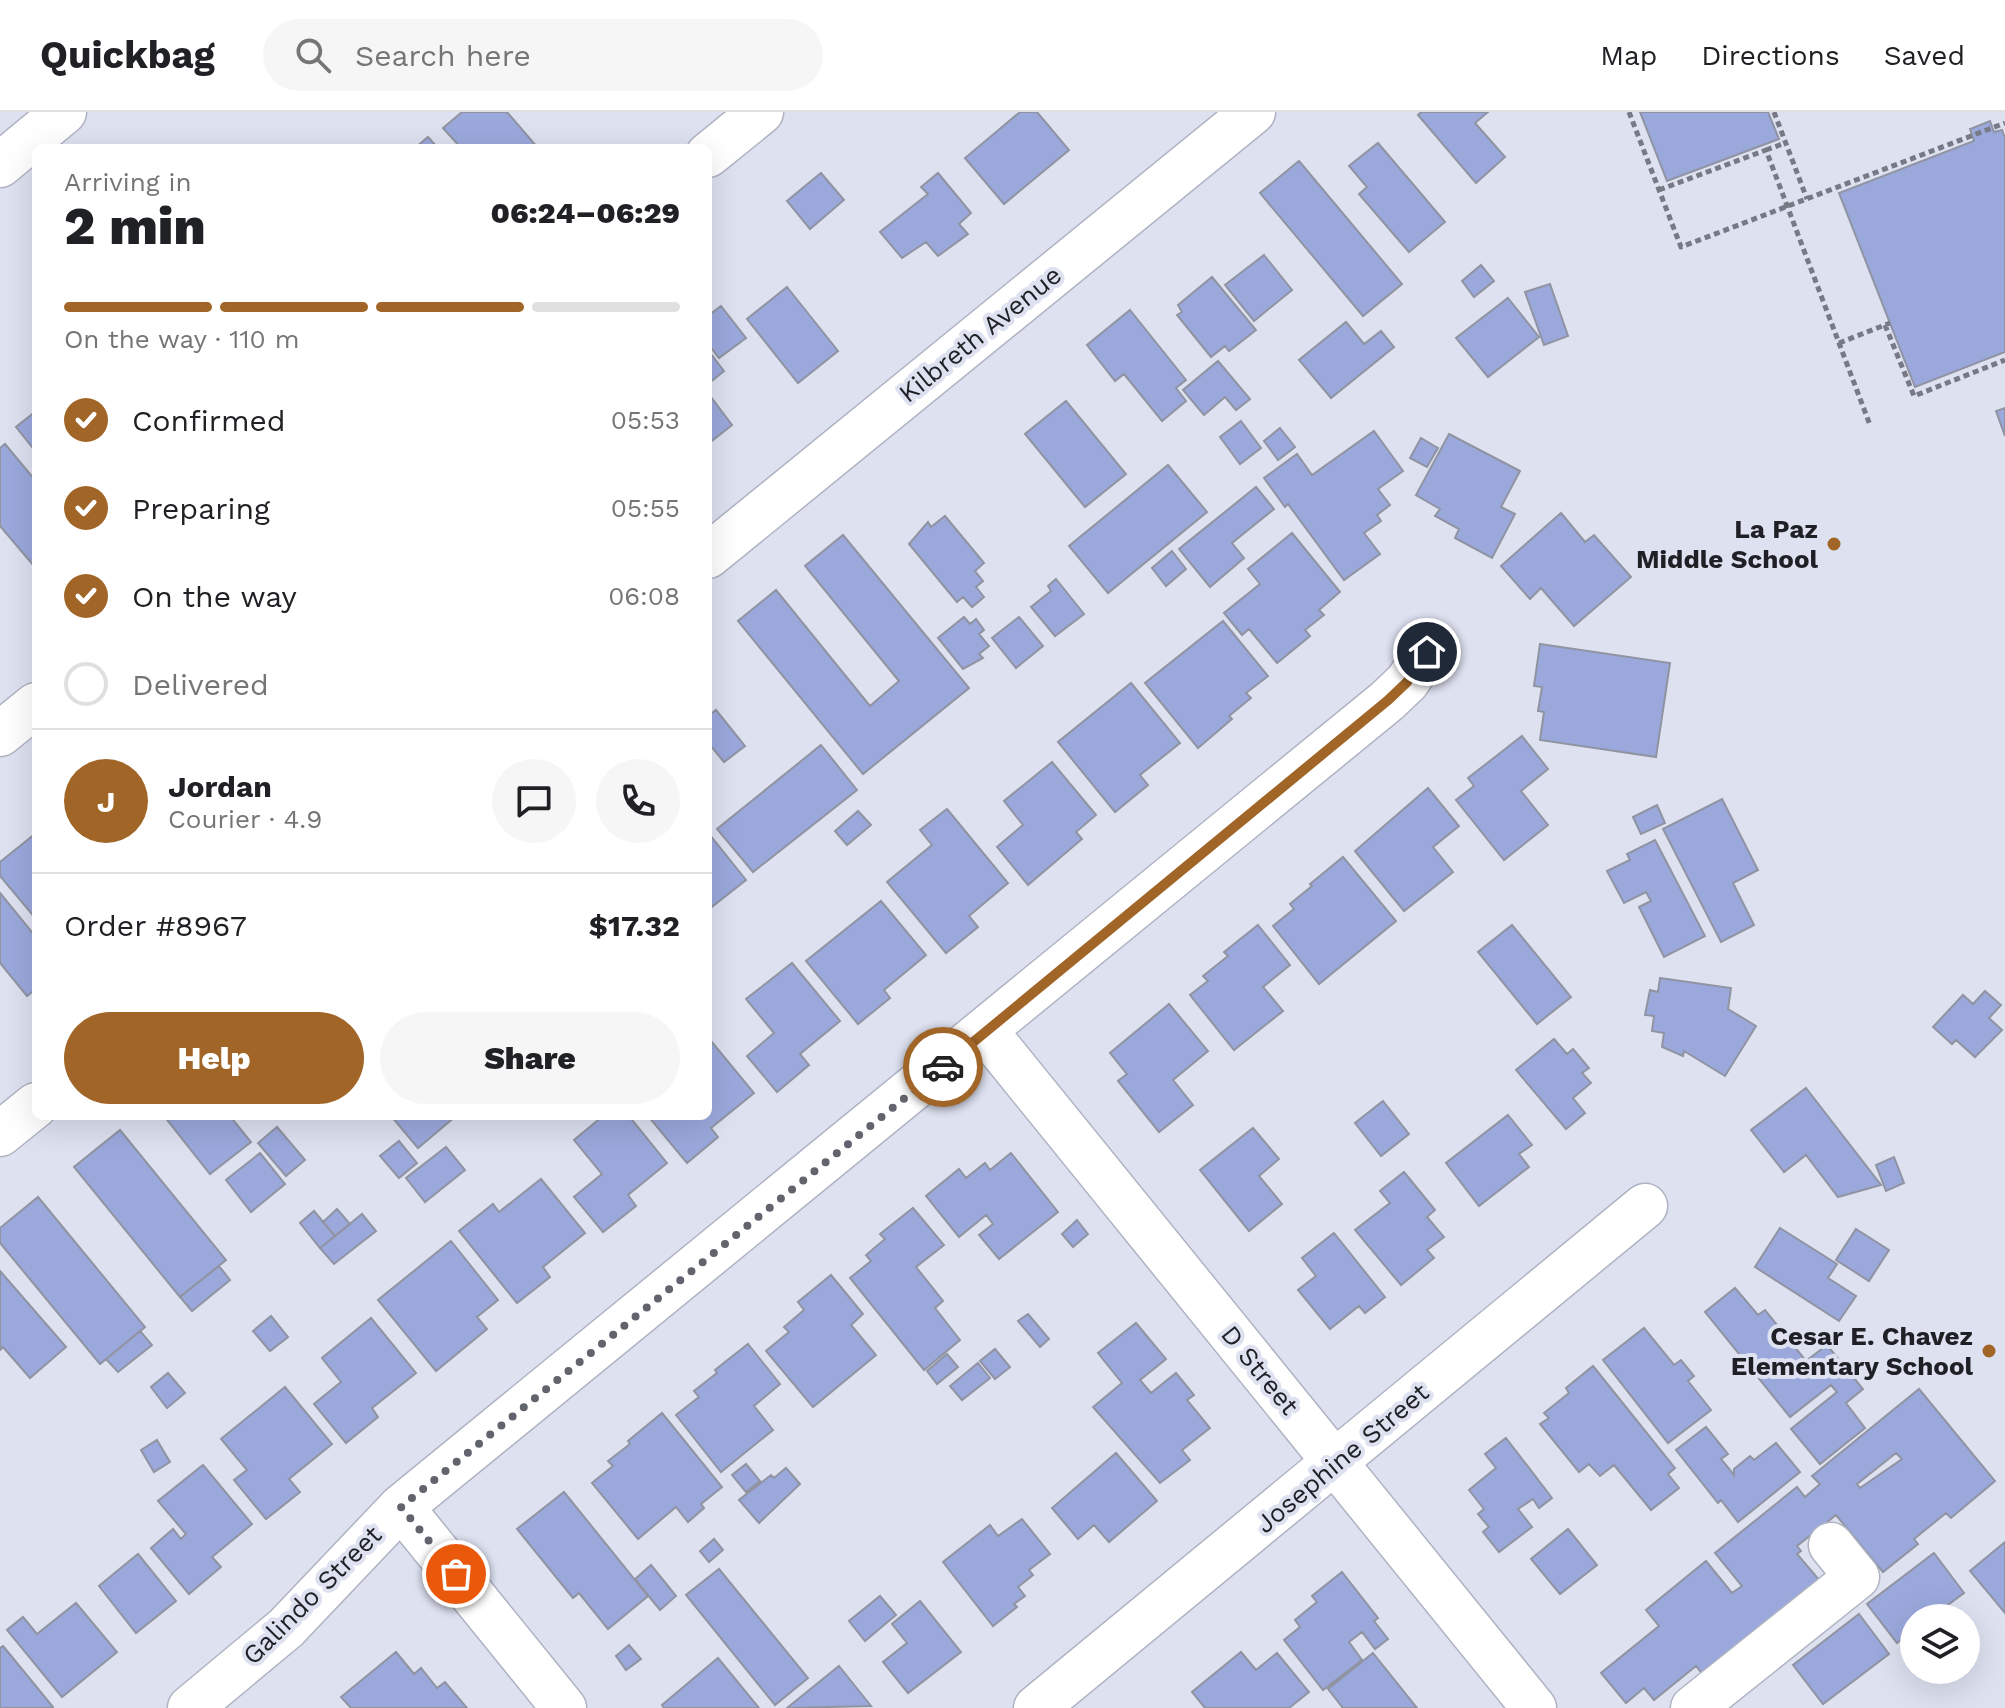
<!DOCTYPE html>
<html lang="en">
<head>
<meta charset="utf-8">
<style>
	:root { --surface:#fff; --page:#f6f6f6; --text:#202124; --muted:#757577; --line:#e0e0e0; --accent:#a16627 }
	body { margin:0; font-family:"Work Sans",sans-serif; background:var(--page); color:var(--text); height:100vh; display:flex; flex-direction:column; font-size:30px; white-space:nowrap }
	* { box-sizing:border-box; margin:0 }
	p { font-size:26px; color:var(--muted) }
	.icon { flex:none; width:44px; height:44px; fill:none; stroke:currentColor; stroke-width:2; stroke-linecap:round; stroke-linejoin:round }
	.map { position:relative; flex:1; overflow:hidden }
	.panel { position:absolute; left:32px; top:32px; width:680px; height:976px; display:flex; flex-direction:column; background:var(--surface); border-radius:12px; box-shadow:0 8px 32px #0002 }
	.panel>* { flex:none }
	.controls { position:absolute; left:1900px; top:1492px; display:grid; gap:16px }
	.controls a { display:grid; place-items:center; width:80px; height:80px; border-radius:50%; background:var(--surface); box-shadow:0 8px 32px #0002; font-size:40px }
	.pin { position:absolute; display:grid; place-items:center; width:68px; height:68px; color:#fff; margin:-34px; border:4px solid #fff; border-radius:50%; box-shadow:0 2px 8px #0007 }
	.courier { position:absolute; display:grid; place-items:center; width:80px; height:80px; margin:-40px; border:6px solid #a16627; border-radius:50%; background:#fff; color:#222; box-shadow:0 2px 10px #0007 }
	.headline em { font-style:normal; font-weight:800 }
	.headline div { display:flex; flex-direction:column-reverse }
	.headline { display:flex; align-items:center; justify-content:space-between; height:136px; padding:0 32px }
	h1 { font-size:52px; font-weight:800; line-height:60px }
	.bar { display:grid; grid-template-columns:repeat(4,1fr); gap:12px 8px; align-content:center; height:96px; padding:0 32px }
	.bar i { height:10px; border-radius:6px; background:var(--line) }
	.bar .active { background:var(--accent) }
	.bar p { grid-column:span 4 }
	.line { display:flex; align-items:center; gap:20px; padding:0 32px; border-top:2px solid var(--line) }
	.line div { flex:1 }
	.round { display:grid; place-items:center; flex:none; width:84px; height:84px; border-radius:42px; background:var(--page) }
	ol { padding:0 32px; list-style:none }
	li { display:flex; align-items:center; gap:24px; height:88px }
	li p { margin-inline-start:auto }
	li .icon { padding:8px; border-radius:50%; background:var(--accent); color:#fff; stroke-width:4 }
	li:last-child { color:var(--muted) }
	li i { width:44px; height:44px; border:4px solid var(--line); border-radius:50% }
	.button { display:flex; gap:16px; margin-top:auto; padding:16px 32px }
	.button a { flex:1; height:92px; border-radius:48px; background:var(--accent); color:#fff; font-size:32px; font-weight:800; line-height:92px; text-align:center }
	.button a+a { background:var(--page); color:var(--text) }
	header { display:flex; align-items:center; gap:48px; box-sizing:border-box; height:112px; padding:0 40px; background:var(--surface); border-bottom:2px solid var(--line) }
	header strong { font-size:38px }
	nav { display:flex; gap:44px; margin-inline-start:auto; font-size:28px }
	.search { width:560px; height:72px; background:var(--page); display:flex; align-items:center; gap:20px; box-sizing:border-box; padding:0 28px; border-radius:44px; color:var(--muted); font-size:30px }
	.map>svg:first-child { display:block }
	.building { fill:#9ba8dc; stroke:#9094a2; stroke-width:2; fill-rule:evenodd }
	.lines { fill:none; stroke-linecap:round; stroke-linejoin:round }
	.minor-casing { stroke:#afb3c2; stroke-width:47 }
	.major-casing { stroke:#afb3c2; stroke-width:47 }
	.path { stroke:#777a84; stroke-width:5; stroke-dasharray:6 4; stroke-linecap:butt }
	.minor { stroke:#fff; stroke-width:44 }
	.major { stroke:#fff; stroke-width:44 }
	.done { stroke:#62646d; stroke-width:8; stroke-dasharray:0 14.4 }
	.route { stroke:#a16627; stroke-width:10 }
	.poi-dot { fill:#a16627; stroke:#dde1f0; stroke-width:3 }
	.labels { text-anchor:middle; stroke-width:8; stroke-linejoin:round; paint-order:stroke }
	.street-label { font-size:26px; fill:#1f2026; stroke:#dde1f0 }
	.poi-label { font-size:26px; font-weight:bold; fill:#1f2026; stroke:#dde1f0; text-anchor:end }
</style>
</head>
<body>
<header>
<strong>Quickbag</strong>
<div class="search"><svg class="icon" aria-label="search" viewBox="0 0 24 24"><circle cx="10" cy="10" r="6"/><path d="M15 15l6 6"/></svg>Search here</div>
<nav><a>Map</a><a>Directions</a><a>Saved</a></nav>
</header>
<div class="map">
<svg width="2005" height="1596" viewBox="0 0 2005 1596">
	<rect width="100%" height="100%" fill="#dde1f0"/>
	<path class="building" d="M462,0H507L538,36H461L443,16Z
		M1020,0H1037L1069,38L1004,92L965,46Z
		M1421,0H1488L1475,11L1505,45L1476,71L1418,3Z
		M1640,0H1768L1779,27L1667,69Z
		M1990,9L1994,20L2002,18L2005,26V240L1915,275L1839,81L1974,29L1970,17Z
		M428,25L438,36H415Z
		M1378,31L1445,110L1409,140L1359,82L1367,75L1349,54Z
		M1299,49L1402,172L1363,204L1260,81Z
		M821,61L844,88L810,117L787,89Z
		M938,61L971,101L959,112L968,122L938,144L926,130L902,146L880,120L928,82L921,75Z
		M1264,143L1292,178L1254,209L1225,173Z
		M1481,153L1494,169L1474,185L1462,169Z
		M1212,165L1256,218L1229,239L1225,234L1211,245L1177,203L1182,200L1178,193Z
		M1550,172L1568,224L1544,233L1525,180Z
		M787,175L838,239L798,271L747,207Z
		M1508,186L1539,225L1488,265L1456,226Z
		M721,194L746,226L719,246L708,232V204Z
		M1130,198L1186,268L1176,276L1186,289L1162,309L1124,262L1115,269L1087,233Z
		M1346,210L1364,232L1381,219L1394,235L1331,286L1299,248Z
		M708,238L724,259L708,272Z
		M1218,249L1250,287L1236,298L1225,285L1204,303L1183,278Z
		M708,281L732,313L708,332Z
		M1066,289L1126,362L1085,395L1025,322Z
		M2005,296V324L1996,299Z
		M36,299V340L16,315Z
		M1241,309L1261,336L1240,352L1220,325Z
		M1280,316L1295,335L1278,348L1264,329Z
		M1374,319L1403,359L1378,377L1390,393L1377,403L1381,409L1364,421L1380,442L1344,468L1288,392L1285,395L1264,366L1297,342L1312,363Z
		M1449,322L1520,359L1501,395L1515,402L1492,446L1455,426L1459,417L1435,404L1440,397L1416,383Z
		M1421,326L1438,336L1427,355L1410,346Z
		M5,332L36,369L34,454L0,414V336Z
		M1168,353L1207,400L1108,481L1069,434Z
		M1256,375L1274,397L1232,431L1244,446L1210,475L1179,437Z
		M1561,401L1585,430L1594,423L1631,465L1574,514L1541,476L1530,487L1501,454Z
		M945,404L984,451L975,459L983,469L976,475L984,485L972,495L963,485L957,490L909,432L928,410L931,415Z
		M1292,421L1340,480L1319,498L1324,503L1305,518L1310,524L1277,551L1249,517L1242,523L1224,501L1260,472L1248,457Z
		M843,423L969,576L863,662L738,509L776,478L870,594L899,569L805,454Z
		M1172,439L1186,457L1166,474L1152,456Z
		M1056,467L1084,502L1055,524L1031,495L1051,479L1048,474Z
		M964,505L970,512L976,507L984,518L979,522L989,534L979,542L983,546L963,557L938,526Z
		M1019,505L1043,534L1016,556L992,526Z
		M1223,509L1268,564L1246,581L1251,586L1229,604L1232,607L1198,636L1145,571Z
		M1540,532L1670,551L1656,645L1540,628L1544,600L1538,599L1542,575L1534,574Z
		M1131,571L1180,631L1140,663L1148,673L1115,700L1058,630Z
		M716,598L745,634L724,650L711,634L708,636V604Z
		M1522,624L1548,657L1521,679L1548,713L1504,748L1456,688L1474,674L1468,666Z
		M821,633L857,678L753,760L717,717Z
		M1052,650L1096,703L1076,720L1082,727L1028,773L997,735L1023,713L1004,689Z
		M1428,676L1459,714L1433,735L1453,760L1404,799L1355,739Z
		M1722,687L1758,758L1733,771L1754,813L1721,830L1663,717Z
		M1657,693L1665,711L1641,722L1633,705Z
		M947,697L1008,771L969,804L978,815L946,841L887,770L932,733L920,718Z
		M858,699L871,713L847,733L835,719Z
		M36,721V807L0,764V750Z
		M710,723L746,768L708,798V725Z
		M1655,728L1705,824L1664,845L1639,795L1651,789L1646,780L1624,791L1607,759L1630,748L1627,742Z
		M1343,745L1396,809L1319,872L1273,814L1294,797L1290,792L1312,774L1310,772Z
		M0,781L36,825V877L27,884L0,851Z
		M881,789L926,843L884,878L890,886L858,912L806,849Z
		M1258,813L1290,853L1263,875L1283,899L1234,938L1190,883L1208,869L1203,864L1228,844L1224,840Z
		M1512,813L1571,885L1537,912L1478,840Z
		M792,851L840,909L800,942L809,953L777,980L747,944L774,921L746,887Z
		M1660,866L1731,876L1728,897L1756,914L1725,964L1684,939L1683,944L1662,935L1664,921L1652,919L1654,904L1645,903L1650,878L1658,880Z
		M1985,879L2001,893L1989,906L2002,918L1975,945L1956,928L1952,932L1933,915L1963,883L1973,892Z
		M1169,892L1208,939L1173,968L1193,993L1159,1020L1118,969L1127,962L1110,941Z
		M1554,927L1567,942L1573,937L1589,956L1582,961L1591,971L1573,986L1585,1001L1566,1017L1516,958Z
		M711,929L754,981L711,1016L718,1025L687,1051L648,1004H708Z
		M1806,976L1881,1073L1838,1085L1806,1043L1784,1060L1751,1018Z
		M1383,989L1409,1022L1381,1044L1355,1011Z
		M1508,1003L1532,1033L1519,1042L1529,1055L1479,1094L1446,1051Z
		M164,1004H230L251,1030L210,1062Z
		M391,1004H456L418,1036Z
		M603,1004H629L667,1051L628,1083L636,1094L603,1120L574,1085L602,1062L574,1028Z
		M277,1015L305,1048L286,1064L258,1031Z
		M1253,1016L1279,1047L1259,1064L1282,1092L1249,1119L1200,1058Z
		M120,1018L226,1148L180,1185L74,1055Z
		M399,1029L417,1051L399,1066L380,1044Z
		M446,1035L465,1058L425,1090L406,1066Z
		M260,1041L285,1072L251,1100L226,1068Z
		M1011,1041L1058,1100L999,1147L979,1123L993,1112L986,1103L959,1125L926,1084L959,1057L966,1066L985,1051L990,1058Z
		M1894,1045L1904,1071L1886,1079L1876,1053Z
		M1404,1060L1435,1098L1427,1105L1444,1125L1427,1138L1434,1146L1401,1173L1355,1118L1390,1091L1380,1079Z
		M541,1067L585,1121L543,1155L550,1165L517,1191L459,1119L493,1092L499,1100Z
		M38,1085L145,1215L100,1252L0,1131V1116Z
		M913,1096L944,1133L916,1155L943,1189L935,1196L960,1228L924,1258L850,1166L871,1149L866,1143L885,1127L880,1122Z
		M337,1097L350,1112L335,1124L323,1110Z
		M314,1099L335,1124L320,1136L300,1111Z
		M362,1102L376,1119L334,1152L320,1136Z
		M1077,1108L1088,1122L1073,1135L1062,1122Z
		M1780,1116L1837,1152L1828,1166L1856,1184L1839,1209L1755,1155Z
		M1856,1117L1889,1138L1869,1169L1836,1148Z
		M1334,1121L1385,1185L1365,1201L1359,1194L1330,1217L1298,1178L1316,1164L1302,1146Z
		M451,1129L498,1188L477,1205L487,1217L436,1259L378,1188Z
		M219,1154L230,1168L192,1199L180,1185Z
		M0,1159L66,1235L30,1266L3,1235L0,1238Z
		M831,1163L863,1202L851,1213L876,1243L813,1295L766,1239L789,1220L784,1215L804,1198L798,1190Z
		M1735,1176L1758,1203L1765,1198L1806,1249L1827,1233L1863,1277L1846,1291L1865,1316L1820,1352L1791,1317L1837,1280L1831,1273L1790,1305L1705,1200Z
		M1028,1202L1049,1227L1040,1235L1018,1209Z
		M271,1204L288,1225L270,1239L253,1219Z
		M371,1206L416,1261L372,1296L378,1305L346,1331L314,1292L341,1270L322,1246Z
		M1136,1211L1166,1247L1140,1268L1151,1281L1176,1261L1194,1283L1187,1288L1210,1316L1182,1338L1190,1348L1160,1371L1093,1295L1122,1271L1098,1241Z
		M1644,1216L1674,1253L1681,1248L1694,1264L1688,1269L1711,1298L1668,1331L1603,1248Z
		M140,1219L152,1233L118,1260L106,1247Z
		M748,1232L780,1272L754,1294L773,1318L721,1360L676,1303L699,1285L694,1279L717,1261L715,1258Z
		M995,1237L1010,1255L995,1267L980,1249Z
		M947,1242L958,1255L937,1272L927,1259Z
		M978,1251L990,1266L962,1288L950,1274Z
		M1593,1254L1675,1356L1668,1362L1679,1376L1651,1398L1614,1353L1600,1364L1589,1352L1579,1360L1540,1312L1549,1306L1544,1301L1569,1281L1566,1276Z
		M168,1261L185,1281L167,1296L151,1275Z
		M285,1275L332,1332L289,1367L300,1380L266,1407L234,1368L247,1358L221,1327Z
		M1919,1277L1995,1369L1951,1406L1946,1401L1914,1427L1918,1432L1883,1460L1836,1403L1797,1434L1801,1439L1797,1442L1821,1470L1704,1564L1696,1554L1654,1588L1644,1576L1626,1591L1601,1561L1659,1514L1646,1498L1706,1449L1732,1481L1742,1474L1715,1441L1797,1375L1805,1385L1820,1372L1812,1364ZM1896,1341L1902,1347L1860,1376L1857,1372Z
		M662,1301L722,1375L701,1392L704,1396L688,1410L676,1395L638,1427L592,1371L613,1354L608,1349L630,1332L628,1329Z
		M1706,1315L1728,1342L1721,1347L1734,1363V1357L1750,1344L1754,1348L1776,1331L1800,1360L1738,1410L1721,1388L1718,1391L1676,1338Z
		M1506,1326L1552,1386L1539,1396L1533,1387L1518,1397L1532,1415L1499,1440L1483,1420L1489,1415L1478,1402L1484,1397L1469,1378L1496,1356L1485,1342Z
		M157,1328L170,1350L154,1360L141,1338Z
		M1116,1341L1157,1389L1109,1430L1094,1413L1078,1427L1052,1396Z
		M746,1352L760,1369L746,1380L732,1363Z
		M203,1353L252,1412L212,1445L221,1455L189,1482L151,1436L173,1417L181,1427L186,1422L158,1389Z
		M786,1356L800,1372L759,1411L739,1388L771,1363L774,1366Z
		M564,1380L648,1484L608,1517L579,1481L573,1486L517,1417Z
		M1022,1407L1050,1442L1029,1458L1033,1463L1018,1475L1025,1484L1014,1492L1017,1495L993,1514L943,1450L990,1413L998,1424Z
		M1568,1417L1597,1453L1560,1482L1531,1447Z
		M714,1427L723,1438L709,1450L700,1439Z
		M2005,1430V1501L1970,1459Z
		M1934,1441L1964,1481L1930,1506H1914V1518L1897,1531L1867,1492Z
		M138,1442L176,1489L136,1521L99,1474Z
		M651,1453L676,1484L660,1498L635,1467Z
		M719,1457L808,1566L775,1593L686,1483Z
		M1342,1460L1378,1506L1374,1509L1388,1527L1375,1537L1362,1520L1349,1530L1362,1548L1323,1578L1284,1528L1300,1515L1295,1508L1317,1490L1312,1484Z
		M880,1484L896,1503L865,1529L849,1509Z
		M920,1489L961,1540L908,1581L883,1550L907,1531L892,1512Z
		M76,1491L117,1540L62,1585L7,1518L23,1505L37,1522Z
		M1859,1502L1889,1542L1823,1592L1793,1553Z
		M629,1533L641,1547L626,1558L616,1544Z
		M3,1534L53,1595L52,1596H0V1536Z
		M396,1540L414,1562L421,1556L437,1576L445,1570L467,1596H351L341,1585Z
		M1241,1540L1256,1558L1277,1541L1309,1580L1289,1596H1205L1192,1580Z
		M1373,1541L1417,1596H1343L1328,1577Z
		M718,1546L759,1596H664L662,1593Z
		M839,1554L871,1594L787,1596Z"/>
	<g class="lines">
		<g class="minor-casing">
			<path id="minor" d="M0,53L64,0
				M708,444L1253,0
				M986,920L1534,1596
				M0,1022L36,993
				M401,1395L564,1596
				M190,1596L286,1516L401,1395L1387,589L1407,570L1427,540
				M1036,1596L1645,1094
				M1693,1596L1857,1465L1831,1433"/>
		</g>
		<g class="major-casing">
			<path id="major" d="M708,43L761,0
				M0,622L36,593"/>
		</g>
		<path class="path" d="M1629,0L1681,135L2005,11
			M1774,0L1807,87
			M1766,38L1785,31
			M1659,78L1766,38L1870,313
			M1885,213L1914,284L2005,248
			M1839,231L1890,211"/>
		<use href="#minor" class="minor"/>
		<use href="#major" class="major"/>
	</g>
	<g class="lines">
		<path class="done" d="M456,1462L401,1395L943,955"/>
		<path class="route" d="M943,955L1387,589L1407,570L1427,540"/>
	</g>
	<g class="poi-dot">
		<circle cx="1834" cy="432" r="8"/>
		<circle cx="1989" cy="1239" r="8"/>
	</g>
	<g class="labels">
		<g class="street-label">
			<text transform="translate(980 222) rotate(-39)" y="9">Kilbreth Avenue</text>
			<text transform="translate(1260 1258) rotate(51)" y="9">D Street</text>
			<text transform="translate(1342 1346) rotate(-40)" y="9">Josephine Street</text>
			<text transform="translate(312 1483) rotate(-45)" y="9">Galindo Street</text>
		</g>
		<g class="poi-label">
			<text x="1818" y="426">La Paz<tspan x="1818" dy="30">Middle School</tspan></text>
			<text x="1973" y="1233">Cesar E. Chavez<tspan x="1973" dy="30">Elementary School</tspan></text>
		</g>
	</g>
</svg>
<div class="controls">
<a><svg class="icon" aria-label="layers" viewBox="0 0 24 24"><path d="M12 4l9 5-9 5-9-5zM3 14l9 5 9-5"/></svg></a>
</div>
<div class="pin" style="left:456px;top:1462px;background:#ea580c"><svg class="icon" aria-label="bag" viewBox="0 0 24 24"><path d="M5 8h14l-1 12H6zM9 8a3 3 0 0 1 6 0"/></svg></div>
<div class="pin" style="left:1427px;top:540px;background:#1f2937"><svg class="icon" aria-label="home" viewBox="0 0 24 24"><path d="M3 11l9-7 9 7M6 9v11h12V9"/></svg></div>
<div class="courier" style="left:943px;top:955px"><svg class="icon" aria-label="car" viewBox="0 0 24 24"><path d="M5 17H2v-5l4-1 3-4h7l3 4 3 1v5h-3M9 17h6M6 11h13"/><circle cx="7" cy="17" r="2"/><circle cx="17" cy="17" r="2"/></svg></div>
<section class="panel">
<div class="headline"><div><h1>2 min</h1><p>Arriving in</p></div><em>06:24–06:29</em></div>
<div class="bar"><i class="active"></i><i class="active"></i><i class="active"></i><i></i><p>On the way · 110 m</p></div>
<ol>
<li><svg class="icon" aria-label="check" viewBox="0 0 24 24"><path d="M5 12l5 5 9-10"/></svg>Confirmed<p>05:53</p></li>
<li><svg class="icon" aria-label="check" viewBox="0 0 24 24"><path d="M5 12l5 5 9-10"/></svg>Preparing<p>05:55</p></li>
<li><svg class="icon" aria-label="check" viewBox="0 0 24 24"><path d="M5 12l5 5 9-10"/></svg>On the way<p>06:08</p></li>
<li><i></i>Delivered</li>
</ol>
<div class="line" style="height:144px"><b class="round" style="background:var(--accent);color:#fff">J</b><div><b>Jordan</b><p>Courier · 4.9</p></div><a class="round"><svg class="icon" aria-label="chat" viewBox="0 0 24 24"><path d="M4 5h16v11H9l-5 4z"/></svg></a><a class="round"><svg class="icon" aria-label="phone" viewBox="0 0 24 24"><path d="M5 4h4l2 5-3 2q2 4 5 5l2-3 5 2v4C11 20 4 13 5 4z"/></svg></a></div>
<div class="line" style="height:104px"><div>Order #8967</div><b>$17.32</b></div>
<div class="button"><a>Help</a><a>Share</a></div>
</section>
</div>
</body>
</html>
